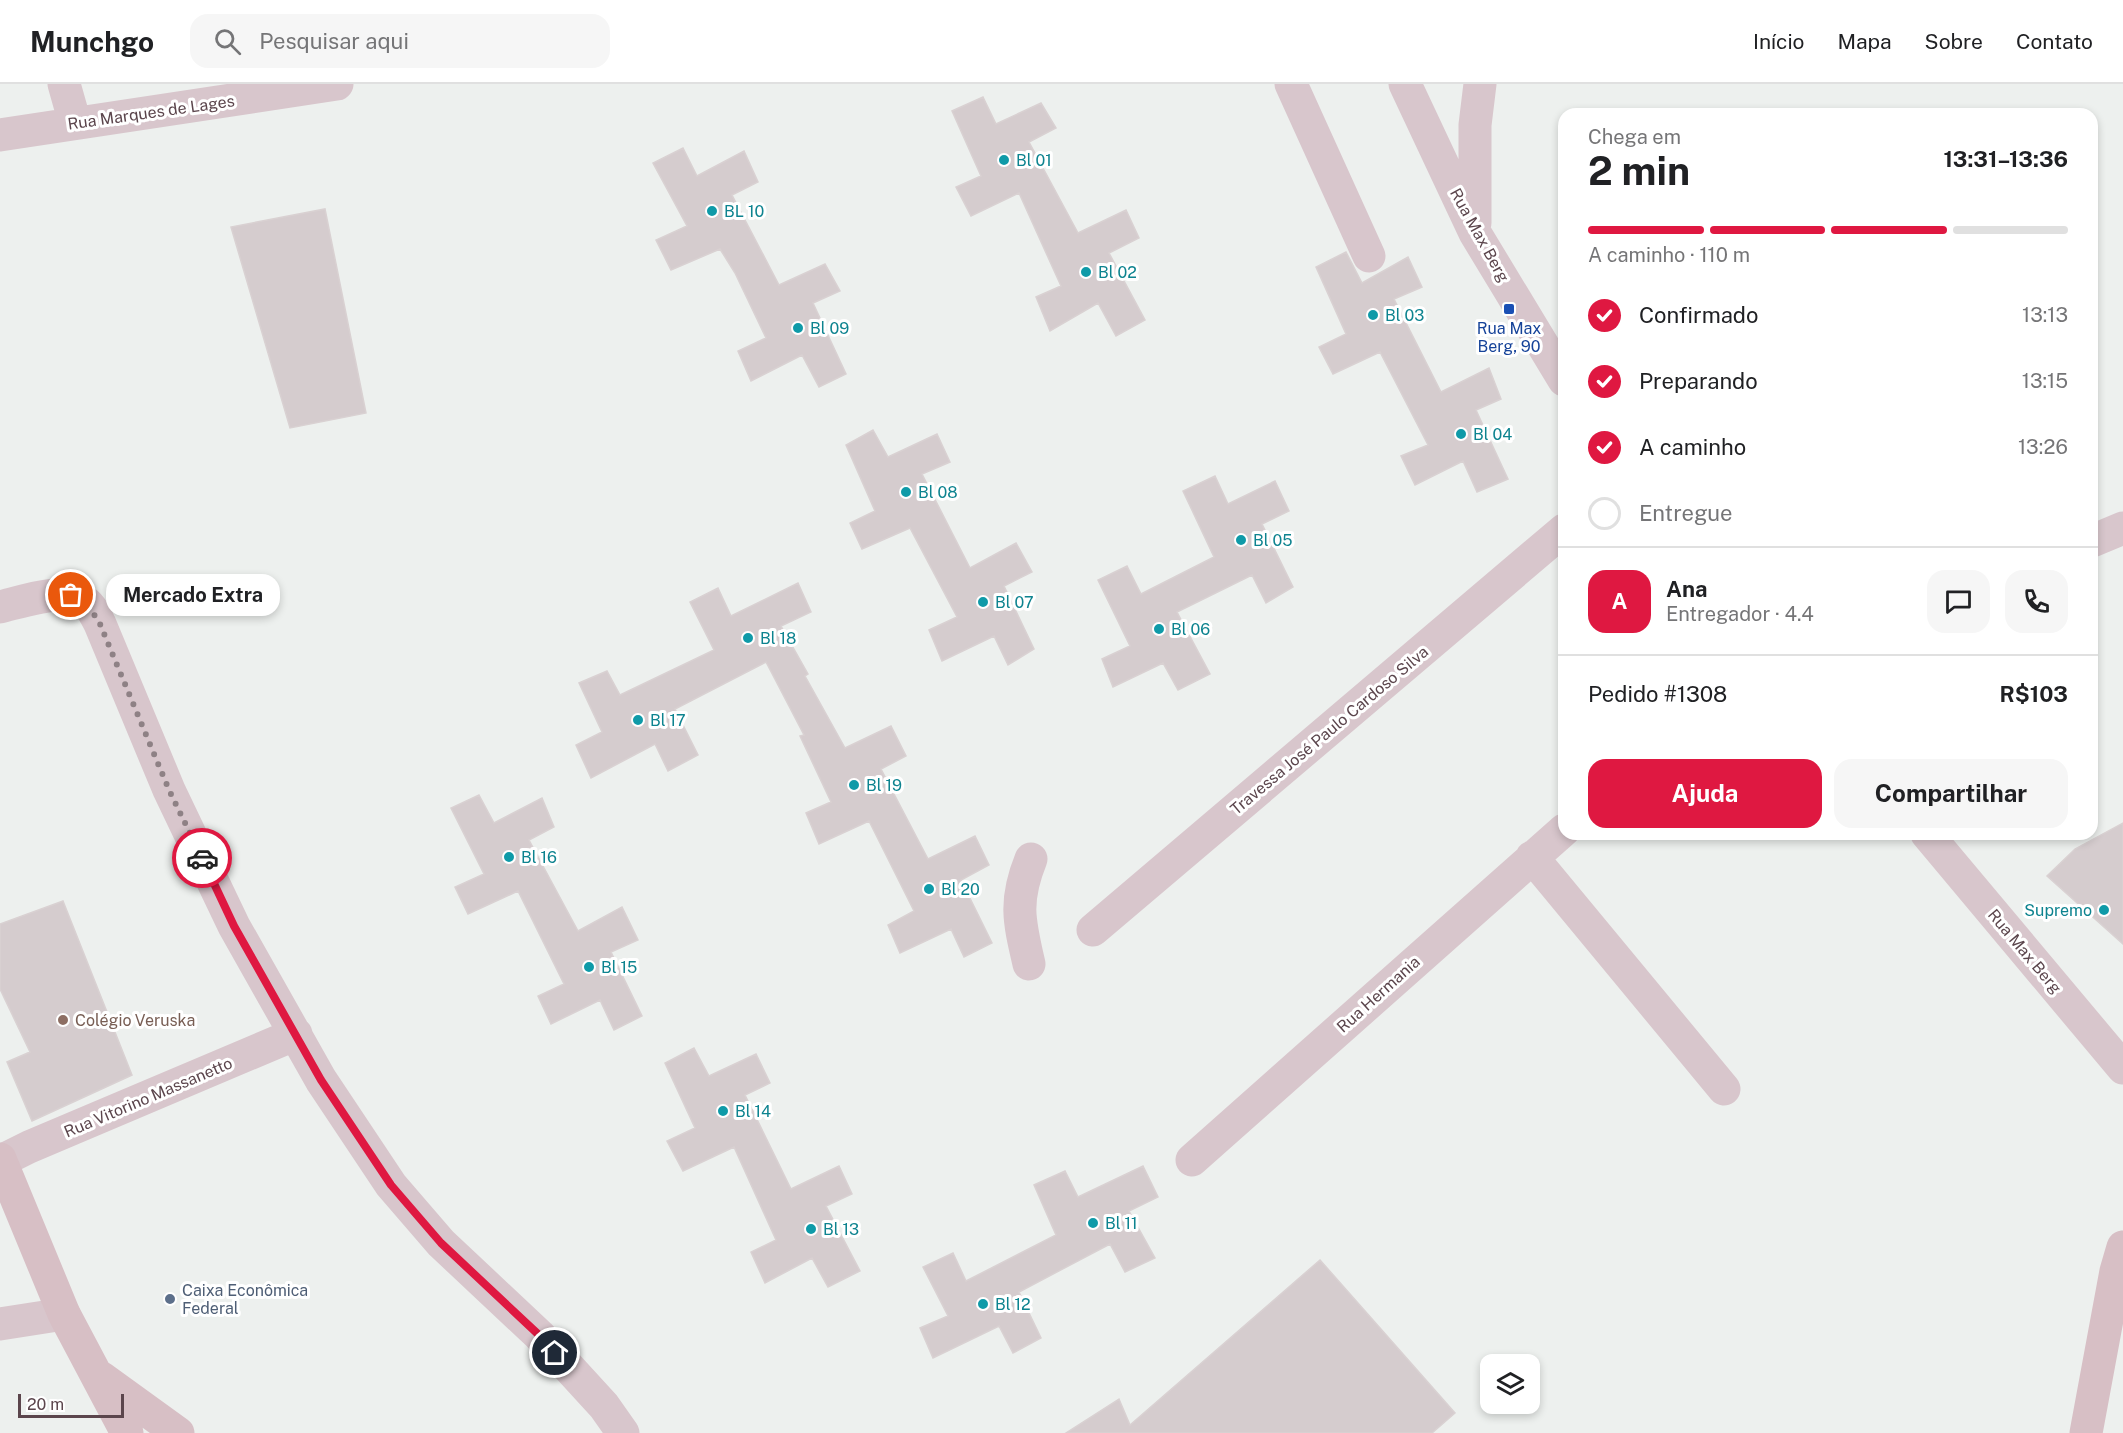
<!DOCTYPE html>
<html lang="pt">
<head>
<meta charset="utf-8">
<style>
	:root { --surface:#fff; --page:#f6f6f6; --text:#202124; --muted:#757577; --line:#e0e0e0; --accent:#df1841 }
	body { margin:0; font-family:"Public Sans",sans-serif; background:var(--page); color:var(--text); height:100vh; display:flex; flex-direction:column; font-size:22px; white-space:nowrap }
	* { box-sizing:border-box; margin:0 }
	p { font-size:20px; color:var(--muted) }
	.icon { flex:none; width:33px; height:33px; fill:none; stroke:currentColor; stroke-width:2; stroke-linecap:round; stroke-linejoin:round }
	.map { position:relative; flex:1; overflow:hidden }
	.panel { position:absolute; left:1558px; top:24px; width:540px; height:732px; display:flex; flex-direction:column; background:var(--surface); border-radius:18px; box-shadow:0 3px 9px #0003 }
	.panel>* { flex:none }
	.controls { position:absolute; left:1480px; top:1270px; display:grid; gap:12px }
	.controls a { display:grid; place-items:center; width:60px; height:60px; border-radius:12px; background:var(--surface); box-shadow:0 3px 9px #0003; font-size:30px }
	.scale { position:absolute; left:18px; bottom:15px; width:106px; box-sizing:border-box; padding-left:6px; border:3px solid #5b454c; border-top:0; font-size:16px; line-height:21px; white-space:nowrap; color:#5b454c; -webkit-text-stroke:4px #fff; paint-order:stroke }
	.pin { position:absolute; display:grid; place-items:center; width:51px; height:51px; color:#fff; margin:-26px; border:3px solid #fff; border-radius:50%; box-shadow:0 2px 6px #0007 }
	.courier { position:absolute; display:grid; place-items:center; width:60px; height:60px; margin:-30px; border:4px solid #df1841; border-radius:50%; background:#fff; color:#222; box-shadow:0 2px 8px #0007 }
	.bubble { position:absolute; height:42px; border-radius:18px; background:var(--surface); box-shadow:0 3px 9px #0003; font-size:20px; font-weight:700; line-height:42px; text-align:center }
	.overview em { font-style:normal; font-weight:700 }
	.overview div { display:flex; flex-direction:column-reverse }
	.overview { display:flex; align-items:center; justify-content:space-between; height:102px; padding:0 30px }
	h1 { font-size:39px; font-weight:700; line-height:45px }
	.bar { display:grid; grid-template-columns:repeat(4,1fr); gap:9px 6px; align-content:center; height:72px; padding:0 30px }
	.bar i { height:8px; border-radius:4px; background:var(--line) }
	.bar .active { background:var(--accent) }
	.bar p { grid-column:span 4 }
	.line { display:flex; align-items:center; gap:15px; padding:0 30px; border-top:2px solid var(--line) }
	.line div { flex:1 }
	.round { display:grid; place-items:center; flex:none; width:63px; height:63px; border-radius:18px; background:var(--page) }
	ol { padding:0 30px; list-style:none }
	li { display:flex; align-items:center; gap:18px; height:66px }
	li p { margin-inline-start:auto }
	li .icon { padding:6px; border-radius:50%; background:var(--accent); color:#fff; stroke-width:4 }
	li:last-child { color:var(--muted) }
	li i { width:33px; height:33px; border:3px solid var(--line); border-radius:50% }
	.button { display:flex; gap:12px; margin-top:auto; padding:12px 30px }
	.button a { flex:1; height:69px; border-radius:18px; background:var(--accent); color:#fff; font-size:24px; font-weight:700; line-height:69px; text-align:center }
	.button a+a { background:var(--page); color:var(--text) }
	header { display:flex; align-items:center; gap:36px; box-sizing:border-box; height:84px; padding:0 30px; background:var(--surface); border-bottom:2px solid var(--line) }
	header strong { font-size:28px }
	nav { display:flex; gap:33px; margin-inline-start:auto; font-size:21px }
	.search { width:420px; height:54px; background:var(--page); display:flex; align-items:center; gap:15px; box-sizing:border-box; padding:0 21px; border-radius:18px; color:var(--muted); font-size:22px }
	.map>svg:first-child { display:block }
	.building { fill:#d5ccce; stroke:#d9d1d2; stroke-width:1.5 }
	.lines { fill:none; stroke-linecap:round; stroke-linejoin:round }
	.street { stroke:#d8c6cc; stroke-width:33 }
	.secondary { stroke:#d7bfc5; stroke-width:33 }
	.done { stroke:#8e8185; stroke-width:6; stroke-dasharray:0 10.8 }
	.route { stroke:#df1841; stroke-width:8 }
	.culture-dot { fill:#0f9aa8; stroke:#fff; stroke-width:2 }
	.transit-dot { fill:#1a4fb4; stroke:#fff; stroke-width:2 }
	.education-dot { fill:#8d6e63; stroke:#fff; stroke-width:2 }
	.service-dot { fill:#5c6f8a; stroke:#fff; stroke-width:2 }
	.labels { text-anchor:middle; stroke-width:6; stroke-linejoin:round; paint-order:stroke }
	.street-label { font-size:16px; fill:#5b454c; stroke:#fff }
	.culture-label { font-size:16px; fill:#0d838f; stroke:#fff; text-anchor:start }
	.transit-label { font-size:16px; fill:#164399; stroke:#fff }
	.education-label { font-size:16px; fill:#785e54; stroke:#fff; text-anchor:start }
	.service-label { font-size:16px; fill:#4e5e75; stroke:#fff; text-anchor:start }
</style>
</head>
<body>
<header>
<strong>Munchgo</strong>
<div class="search"><svg class="icon" aria-label="search" viewBox="0 0 24 24"><circle cx="10" cy="10" r="6"/><path d="M15 15l6 6"/></svg>Pesquisar aqui</div>
<nav><a>Início</a><a>Mapa</a><a>Sobre</a><a>Contato</a></nav>
</header>
<div class="map">
<svg width="2123" height="1349" viewBox="0 0 2123 1349">
	<rect width="100%" height="100%" fill="#edf0ee"/>
	<path class="building" d="M983,13L996,40L1041,19L1056,44L1029,58L1078,149L1126,126L1139,154L1109,169L1145,236L1116,252L1098,219L1050,247L1036,213L1061,202L1019,109L971,132L956,103L981,92L952,27Z
		M683,64L697,92L744,67L758,98L732,111L779,201L825,180L840,207L813,219L846,290L819,303L802,271L751,297L738,267L766,254L735,189L720,165L671,186L656,156L687,142L653,79Z
		M325,125L366,329L290,344L231,143Z
		M1346,168L1362,199L1408,173L1422,203L1394,215L1441,308L1489,284L1501,315L1476,326L1508,395L1477,408L1463,377L1415,401L1401,372L1428,361L1380,268L1333,290L1319,263L1346,250L1316,183Z
		M873,346L888,373L937,350L950,378L922,390L970,484L1016,459L1032,488L1004,502L1034,565L1008,581L994,552L942,577L929,546L957,533L910,444L862,465L850,439L875,427L846,361Z
		M1215,392L1228,420L1275,397L1289,427L1262,440L1293,503L1266,519L1252,491L1177,528L1210,590L1178,606L1163,579L1113,603L1102,575L1130,562L1098,496L1127,482L1141,510L1214,473L1183,407Z
		M798,499L811,528L781,542L808,590L805,592L845,664L891,642L906,672L881,685L928,775L975,752L989,781L961,796L992,859L964,873L951,845L900,869L888,841L914,827L869,737L819,760L806,729L831,718L800,652L804,651L766,578L675,625L698,671L668,687L655,660L591,694L576,661L602,648L579,599L607,587L620,611L714,566L690,518L718,504L731,532Z
		M479,711L494,739L542,714L554,743L529,756L578,847L622,823L638,856L611,868L642,932L614,946L600,916L551,940L538,912L564,900L518,807L468,830L455,803L484,790L451,724Z
		M2123,739V860L2047,792L2075,765Z
		M63,817L132,991L32,1037L7,978L30,968L0,905V840Z
		M694,964L709,992L756,970L770,999L745,1011L791,1105L839,1082L852,1110L826,1122L860,1187L828,1203L812,1174L765,1199L751,1168L776,1156L734,1063L683,1087L667,1057L695,1044L665,979Z
		M1143,1082L1158,1113L1129,1127L1155,1174L1125,1188L1110,1160L1019,1208L1041,1254L1013,1269L999,1242L933,1274L920,1244L948,1232L923,1183L953,1169L966,1197L1056,1151L1034,1101L1065,1087L1078,1113Z
		M1320,1176L1455,1329L1432,1349H1066L1119,1315L1130,1341Z"/>
	<g class="lines">
		<path class="street" d="M64,0L75,39
			M1291,0L1369,172
			M1405,0L1475,149L1564,296
			M0,51L337,0
			M1475,139V41L1480,0
			M2092,457L2123,444
			M0,523C21,518 66,502 84,517C92,523 96,532 100,540L169,706L234,842L321,996L391,1101L441,1159L539,1251L604,1322L623,1349
			M1927,750L2123,984
			M1532,773L1724,1005
			M1093,846L1564,446
			M1029,880C1019,837 1014,817 1031,775
			M1192,1076L1564,746
			M1,1077L29,1063L296,950
			M0,1240L64,1230"/>
		<path class="secondary" d="M0,1075L64,1230L127,1349
			M102,1294L178,1349
			M2086,1349L2116,1187L2123,1163"/>
	</g>
	<g class="lines">
		<path class="done" d="M71,511L86,518L100,540L169,706L202,774"/>
		<path class="route" d="M202,774L234,842L321,996L391,1101L441,1159L539,1251L555,1269"/>
	</g>
	<g class="culture-dot">
		<circle cx="1004" cy="76" r="6"/>
		<circle cx="712" cy="127" r="6"/>
		<circle cx="1086" cy="188" r="6"/>
		<circle cx="1373" cy="231" r="6"/>
		<circle cx="798" cy="244" r="6"/>
		<circle cx="1461" cy="350" r="6"/>
		<circle cx="906" cy="408" r="6"/>
		<circle cx="1241" cy="456" r="6"/>
		<circle cx="983" cy="518" r="6"/>
		<circle cx="1159" cy="545" r="6"/>
		<circle cx="748" cy="554" r="6"/>
		<circle cx="638" cy="636" r="6"/>
		<circle cx="854" cy="701" r="6"/>
		<circle cx="509" cy="773" r="6"/>
		<circle cx="929" cy="805" r="6"/>
		<circle cx="2104" cy="826" r="6"/>
		<circle cx="589" cy="883" r="6"/>
		<circle cx="723" cy="1027" r="6"/>
		<circle cx="1093" cy="1139" r="6"/>
		<circle cx="811" cy="1145" r="6"/>
		<circle cx="983" cy="1220" r="6"/>
	</g>
	<rect class="transit-dot" x="1503" y="219" width="12" height="12" rx="3"/>
	<circle class="education-dot" cx="63" cy="936" r="6"/>
	<circle class="service-dot" cx="170" cy="1215" r="6"/>
	<g class="labels">
		<g class="street-label">
			<text transform="translate(151 28) rotate(-8)" y="6">Rua Marques de Lages</text>
			<text transform="translate(1480 151) rotate(61)" y="6">Rua Max Berg</text>
			<text transform="translate(1329 646) rotate(-40)" y="6">Travessa José Paulo Cardoso Silva</text>
			<text transform="translate(2025 867) rotate(50)" y="6">Rua Max Berg</text>
			<text transform="translate(1378 910) rotate(-42)" y="6">Rua Hermania</text>
			<text transform="translate(148 1013) rotate(-23)" y="6">Rua Vitorino Massanetto</text>
		</g>
		<g class="culture-label">
			<text x="1016" y="82">Bl 01</text>
			<text x="724" y="133">BL 10</text>
			<text x="1098" y="194">Bl 02</text>
			<text x="1385" y="237">Bl 03</text>
			<text x="810" y="250">Bl 09</text>
			<text x="1473" y="356">Bl 04</text>
			<text x="918" y="414">Bl 08</text>
			<text x="1253" y="462">Bl 05</text>
			<text x="995" y="524">Bl 07</text>
			<text x="1171" y="551">Bl 06</text>
			<text x="760" y="560">Bl 18</text>
			<text x="650" y="642">Bl 17</text>
			<text x="866" y="707">Bl 19</text>
			<text x="521" y="779">Bl 16</text>
			<text x="941" y="811">Bl 20</text>
			<text x="2092" y="832" text-anchor="end">Supremo</text>
			<text x="601" y="889">Bl 15</text>
			<text x="735" y="1033">Bl 14</text>
			<text x="1105" y="1145">Bl 11</text>
			<text x="823" y="1151">Bl 13</text>
			<text x="995" y="1226">Bl 12</text>
		</g>
		<g class="transit-label">
			<text x="1509" y="250">Rua Max<tspan x="1509" dy="18">Berg, 90</tspan></text>
		</g>
		<g class="education-label">
			<text x="75" y="942">Colégio Veruska</text>
		</g>
		<g class="service-label">
			<text x="182" y="1212">Caixa Econômica<tspan x="182" dy="18">Federal</tspan></text>
		</g>
	</g>
</svg>
<div class="controls">
<a><svg class="icon" aria-label="layers" viewBox="0 0 24 24"><path d="M12 4l9 5-9 5-9-5zM3 14l9 5 9-5"/></svg></a>
</div>
<div class="scale">20 m</div>
<div class="pin" style="left:71px;top:511px;background:#ea580c"><svg class="icon" aria-label="bag" viewBox="0 0 24 24"><path d="M5 8h14l-1 12H6zM9 8a3 3 0 0 1 6 0"/></svg></div>
<div class="pin" style="left:555px;top:1269px;background:#1f2937"><svg class="icon" aria-label="home" viewBox="0 0 24 24"><path d="M3 11l9-7 9 7M6 9v11h12V9"/></svg></div>
<div class="courier" style="left:202px;top:774px"><svg class="icon" aria-label="car" viewBox="0 0 24 24"><path d="M5 17H2v-5l4-1 3-4h7l3 4 3 1v5h-3M9 17h6M6 11h13"/><circle cx="7" cy="17" r="2"/><circle cx="17" cy="17" r="2"/></svg></div>
<div class="bubble" style="left:106px;top:490px;width:174px">Mercado Extra</div>
<section class="panel">
<div class="overview"><div><h1>2 min</h1><p>Chega em</p></div><em>13:31–13:36</em></div>
<div class="bar"><i class="active"></i><i class="active"></i><i class="active"></i><i></i><p>A caminho · 110 m</p></div>
<ol>
<li><svg class="icon" aria-label="check" viewBox="0 0 24 24"><path d="M5 12l5 5 9-10"/></svg>Confirmado<p>13:13</p></li>
<li><svg class="icon" aria-label="check" viewBox="0 0 24 24"><path d="M5 12l5 5 9-10"/></svg>Preparando<p>13:15</p></li>
<li><svg class="icon" aria-label="check" viewBox="0 0 24 24"><path d="M5 12l5 5 9-10"/></svg>A caminho<p>13:26</p></li>
<li><i></i>Entregue</li>
</ol>
<div class="line" style="height:108px"><b class="round" style="background:var(--accent);color:#fff">A</b><div><b>Ana</b><p>Entregador · 4.4</p></div><a class="round"><svg class="icon" aria-label="chat" viewBox="0 0 24 24"><path d="M4 5h16v11H9l-5 4z"/></svg></a><a class="round"><svg class="icon" aria-label="phone" viewBox="0 0 24 24"><path d="M5 4h4l2 5-3 2q2 4 5 5l2-3 5 2v4C11 20 4 13 5 4z"/></svg></a></div>
<div class="line" style="height:78px"><div>Pedido #1308</div><b>R$103</b></div>
<div class="button"><a>Ajuda</a><a>Compartilhar</a></div>
</section>
</div>
</body>
</html>
